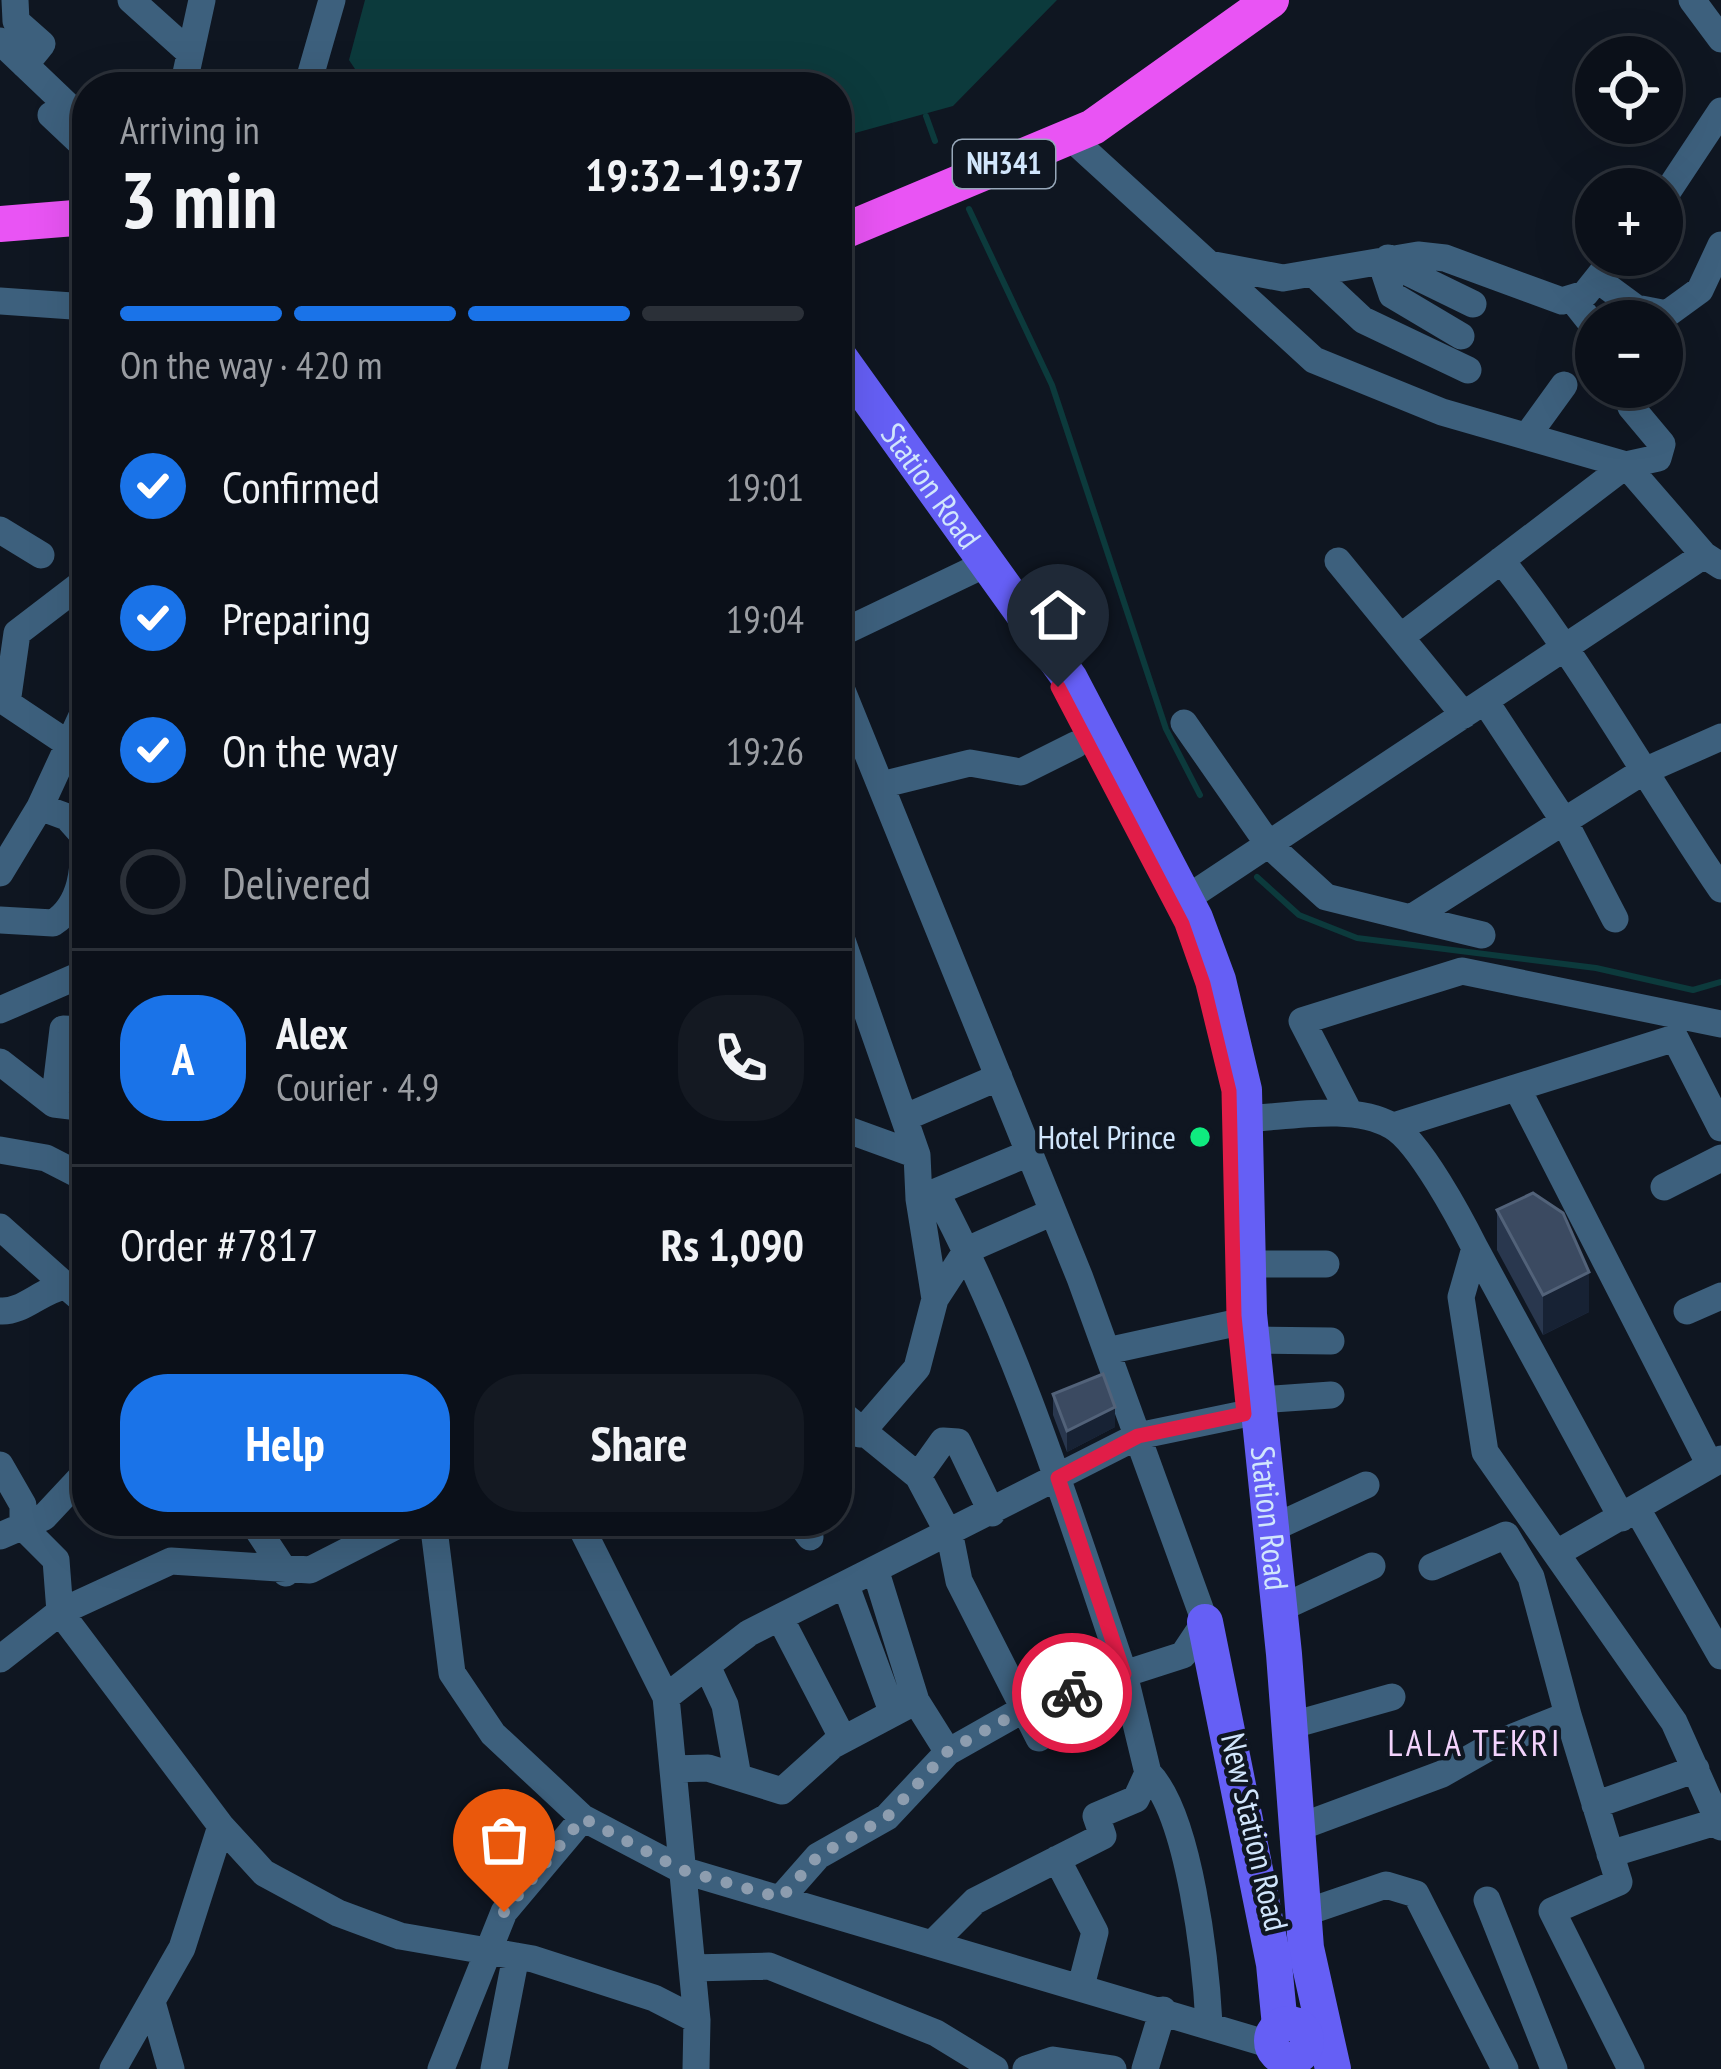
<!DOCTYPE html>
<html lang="en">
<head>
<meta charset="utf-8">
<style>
	:root { --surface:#0b1019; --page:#141922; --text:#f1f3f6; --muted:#9a9da2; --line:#2b3038; --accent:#1a73e8 }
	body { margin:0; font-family:"PT Sans Narrow",sans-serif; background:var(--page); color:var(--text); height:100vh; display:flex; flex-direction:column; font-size:45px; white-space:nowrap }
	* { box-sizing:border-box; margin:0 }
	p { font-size:39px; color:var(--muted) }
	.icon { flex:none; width:66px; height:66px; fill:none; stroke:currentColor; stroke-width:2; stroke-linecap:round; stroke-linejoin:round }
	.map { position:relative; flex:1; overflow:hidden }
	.sheet { position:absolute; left:72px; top:72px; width:780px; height:1464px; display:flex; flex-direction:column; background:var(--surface); border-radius:48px; box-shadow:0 12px 48px #0002,0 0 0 3px var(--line) }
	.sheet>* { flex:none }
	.tools { position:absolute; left:1575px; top:36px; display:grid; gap:24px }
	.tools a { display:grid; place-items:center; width:108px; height:108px; border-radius:50%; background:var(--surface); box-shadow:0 12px 48px #0002,0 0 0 3px var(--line); font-size:60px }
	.pin { position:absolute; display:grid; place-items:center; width:102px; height:102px; color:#fff; margin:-123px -51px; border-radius:50% 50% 50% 0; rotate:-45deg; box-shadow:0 0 12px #0007 }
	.pin .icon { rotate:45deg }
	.courier { position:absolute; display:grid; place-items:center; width:120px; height:120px; margin:-60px; border:9px solid #e11d48; border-radius:50%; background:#fff; color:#222; box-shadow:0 3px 15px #0007 }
	.head em { font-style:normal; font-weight:600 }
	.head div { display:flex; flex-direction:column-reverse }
	.head { display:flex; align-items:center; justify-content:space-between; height:204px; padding:0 48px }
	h1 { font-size:78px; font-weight:600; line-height:90px }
	.bar { display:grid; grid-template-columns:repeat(4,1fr); gap:18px 12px; align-content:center; height:144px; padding:0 48px }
	.bar i { height:15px; border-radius:9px; background:var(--line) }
	.bar .current { background:var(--accent) }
	.bar p { grid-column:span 4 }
	.line { display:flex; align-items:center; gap:30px; padding:0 48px; border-top:3px solid var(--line) }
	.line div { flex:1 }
	.round { display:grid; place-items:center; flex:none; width:126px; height:126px; border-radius:48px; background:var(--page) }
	ol { padding:0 48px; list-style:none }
	li { display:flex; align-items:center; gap:36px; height:132px }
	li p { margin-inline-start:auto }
	li .icon { padding:12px; border-radius:50%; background:var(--accent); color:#fff; stroke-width:4 }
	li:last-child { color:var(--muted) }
	li i { width:66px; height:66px; border:6px solid var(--line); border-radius:50% }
	.action { display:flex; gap:24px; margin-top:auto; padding:24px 48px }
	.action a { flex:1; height:138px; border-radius:48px; background:var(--accent); color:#fff; font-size:48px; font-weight:600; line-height:138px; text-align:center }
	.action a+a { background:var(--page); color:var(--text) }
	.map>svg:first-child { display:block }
	.water { fill:#0c3a3c }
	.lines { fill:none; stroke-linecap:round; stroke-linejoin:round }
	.stream { stroke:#0c3a3c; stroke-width:6 }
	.minor { stroke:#3d607d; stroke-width:27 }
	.major { stroke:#655ff5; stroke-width:36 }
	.highway { stroke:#e954f4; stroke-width:36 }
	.wall { fill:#29374e }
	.shaded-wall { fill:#172234 }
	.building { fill:#3b4a61; stroke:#526279; stroke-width:3 }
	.done { stroke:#8d9daf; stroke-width:12; stroke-dasharray:0 21.6 }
	.route { stroke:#e11d48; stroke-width:15 }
	.poi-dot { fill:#0feb7f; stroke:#0f1621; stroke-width:4.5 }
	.labels { text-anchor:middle; stroke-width:9; stroke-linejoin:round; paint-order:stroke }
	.shield { fill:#0f1621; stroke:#97a8ba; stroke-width:3 }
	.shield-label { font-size:30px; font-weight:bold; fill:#d1e6fc }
	.street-label { font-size:33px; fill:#d1e6fc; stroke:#0f1621 }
	.poi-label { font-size:33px; fill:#d1e6fc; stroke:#0f1621; text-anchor:end }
	.neighbourhood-label { font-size:36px; letter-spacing:3px; fill:#f3d3fc; stroke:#0f1621 }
</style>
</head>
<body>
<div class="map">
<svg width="1721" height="2069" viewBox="0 0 1721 2069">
	<rect width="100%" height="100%" fill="#0f1621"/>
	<path class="water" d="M365,0H1057L953,106L837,138V87H367L349,60Z"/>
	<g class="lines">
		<path class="stream" d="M926,116L935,141
			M969,209L1052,385L1166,729L1200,795
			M1257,877L1299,915L1357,938L1596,968L1693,990L1721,982"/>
		<path class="minor" d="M15,0L16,21L42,44L25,65
			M131,0L190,53
			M1692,0L1721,39
			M0,41L87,124
			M183,87L202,0
			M307,87L332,0
			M51,115L87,149
			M1070,137L1314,360L1442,412L1626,465L1704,555L1721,566
			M1662,200L1721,111
			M1388,258L1385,274L1392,295L1461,336
			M1387,262L1473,304
			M1209,264L1283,278L1418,255L1445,258L1562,301L1585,294L1616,255
			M1316,276L1363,320L1468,370
			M1598,280L1636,308L1667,314L1700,290L1721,245
			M1573,300L1596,329
			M0,301L87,307
			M1527,436L1564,385
			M0,530L41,555
			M1501,560C1583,664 1646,779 1721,889
			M1338,561L1464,715
			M837,635L975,569
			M1402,636L1626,465L1658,458L1662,444L1631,407L1623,387
			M837,678L1080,1278L1205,1622L1183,1655L1124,1674L1148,1773L1136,1799L1096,1816L1103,1836L975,1901L933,1943
			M1485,701L1564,821L1615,919
			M1184,723L1269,845L1326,897L1411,918L1642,772L1721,737
			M67,743L7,703L17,633L81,584L87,589
			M881,785L970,763L1021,772L1075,745
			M0,873L40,807L87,705
			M1186,899L1704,555
			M1411,918L1482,935
			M0,920L53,923C82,905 85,868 83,835L67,817L40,807
			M837,926L917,1155L919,1199
			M0,1010L87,972
			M0,1062L54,1104L87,1108
			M1517,1088L1710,1465
			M54,1104L63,1029L87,1030
			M1350,1114L1302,1021L1462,971L1721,1024
			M904,1118L999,1077
			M1244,1119C1288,1117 1352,1103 1392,1126C1419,1141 1461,1220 1475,1248L1461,1297L1485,1452L1674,1722L1721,1827
			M837,1126L917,1155
			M1394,1126L1675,1038L1721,1128
			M0,1150L46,1158L87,1179
			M1664,1187L1721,1158
			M936,1192C1017,1344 1069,1512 1124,1674L1024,1709L948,1752
			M0,1227L66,1286
			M1475,1248L1622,1518
			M1248,1264H1326
			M935,1299L919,1199L1029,1153
			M0,1311C23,1313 42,1289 66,1286L87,1304
			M1687,1311L1721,1296
			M1251,1340L1331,1341
			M1107,1351L1235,1323
			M1258,1400L1331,1395
			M837,1410L918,1476L943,1441L958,1442L992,1513
			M860,1434L917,1368L935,1299L967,1250L1053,1212
			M0,1465L23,1505V1527L56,1560L60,1612L221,1826L264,1873L338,1913L400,1936L533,1959L654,1998L697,2020
			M918,1476L950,1536L959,1581L1039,1738
			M1637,1509L1721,1656
			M252,1521L286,1573
			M433,1521L452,1673L493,1734L583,1818L682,1870L1272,2045
			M578,1521L666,1697L697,2020L696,2069
			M798,1521L810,1537
			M1271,1529L1366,1485
			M0,1536L44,1517L87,1471
			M1557,1553L1721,1459
			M876,1572L916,1701
			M846,1586L892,1711
			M1279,1609L1372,1566
			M780,1618L843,1739
			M0,1659L60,1612L171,1561L310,1570L406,1521
			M707,1666L725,1705L738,1777
			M666,1697L749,1633L1138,1436L1244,1414
			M1568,1715L1619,1882L1552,1911L1631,2069
			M1289,1726L1392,1697
			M673,1769L708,1768L782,1791L833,1745L916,1701L948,1752L887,1817L818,1856L781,1898
			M1148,1773C1190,1814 1206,1965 1209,2024
			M1595,1805L1696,1769
			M1297,1828L1442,1774L1493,1745L1568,1715L1531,1577L1506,1535L1432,1567
			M1610,1854L1719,1821
			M1057,1859L1095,1932L1081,1986
			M1487,1900L1554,2069
			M1304,1913L1386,1885L1416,1894L1505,2069
			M692,1968L769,1966L936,2033L995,2069
			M152,2002L171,2069
			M113,2069L182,1948L221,1826
			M441,2069L504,1912L583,1818
			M494,2069L516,1956
			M1026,2069L1053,2060L1113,2069
			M1145,2069L1163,2010"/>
		<g class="major">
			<path id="s1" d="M837,354L1070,679L1195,918L1218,980L1244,1090L1249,1314L1284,1654L1306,1948L1333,2069"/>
			<path d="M1205,1622L1274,1964L1280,2026"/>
			<circle cx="1289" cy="2041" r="17"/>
		</g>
		<path class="highway" d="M0,224L87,217
			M837,234L1093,127L1271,0"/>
	</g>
	<path class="wall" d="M1497,1210L1589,1312L1543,1335L1497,1250Z
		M1053,1394L1115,1427L1067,1452L1053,1415Z"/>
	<path class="shaded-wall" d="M1589,1272V1312L1543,1335V1295Z
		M1115,1407V1427L1067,1452V1431Z"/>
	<path class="building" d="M1533,1193L1563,1213L1589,1272L1543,1295L1497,1210Z
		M1103,1374L1115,1407L1067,1431L1053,1394Z"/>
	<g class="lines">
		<path class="done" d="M504,1912L583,1818L682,1870L781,1898L818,1856L887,1817L948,1751L1024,1709L1072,1693"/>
		<path class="route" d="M1058,687L1182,924L1203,984L1229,1091L1234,1316L1244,1414L1138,1436L1058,1478L1124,1674L1072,1693"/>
	</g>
	<circle class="poi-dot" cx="1200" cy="1137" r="12"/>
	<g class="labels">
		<rect class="shield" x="953" y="140" width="102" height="48" rx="9"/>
		<g class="shield-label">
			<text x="1004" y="174">NH341</text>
		</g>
		<g class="street-label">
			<text dy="12" stroke="none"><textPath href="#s1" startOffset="162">Station Road</textPath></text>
			<text dy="12" stroke="none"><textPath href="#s1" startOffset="1278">Station Road</textPath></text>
			<text transform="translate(1255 1832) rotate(77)" y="12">New Station Road</text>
		</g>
		<g class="poi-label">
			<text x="1176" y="1149">Hotel Prince</text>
		</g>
		<g class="neighbourhood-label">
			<text x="1475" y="1756">LALA TEKRI</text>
		</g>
	</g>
</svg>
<div class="tools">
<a><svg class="icon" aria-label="locate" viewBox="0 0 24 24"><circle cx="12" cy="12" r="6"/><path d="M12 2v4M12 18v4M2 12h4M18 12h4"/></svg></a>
<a>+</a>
<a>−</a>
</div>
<div class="pin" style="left:504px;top:1912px;background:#ea580c"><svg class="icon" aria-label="bag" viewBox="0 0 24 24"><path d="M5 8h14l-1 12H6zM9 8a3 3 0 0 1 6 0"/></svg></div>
<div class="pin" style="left:1058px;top:687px;background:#1f2937"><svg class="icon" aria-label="home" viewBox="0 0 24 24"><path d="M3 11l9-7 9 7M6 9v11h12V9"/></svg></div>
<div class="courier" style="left:1072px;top:1693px"><svg class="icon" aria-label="bike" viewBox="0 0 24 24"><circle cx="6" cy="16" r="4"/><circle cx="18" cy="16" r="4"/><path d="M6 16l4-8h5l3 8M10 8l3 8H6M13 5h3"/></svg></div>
<section class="sheet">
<div class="head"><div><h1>3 min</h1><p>Arriving in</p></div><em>19:32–19:37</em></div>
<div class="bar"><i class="current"></i><i class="current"></i><i class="current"></i><i></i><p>On the way · 420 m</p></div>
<ol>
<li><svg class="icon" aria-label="check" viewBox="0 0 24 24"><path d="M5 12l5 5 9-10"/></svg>Confirmed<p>19:01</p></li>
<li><svg class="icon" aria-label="check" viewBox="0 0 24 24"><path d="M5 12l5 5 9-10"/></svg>Preparing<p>19:04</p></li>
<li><svg class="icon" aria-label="check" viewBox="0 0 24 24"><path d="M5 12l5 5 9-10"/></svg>On the way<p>19:26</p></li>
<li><i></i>Delivered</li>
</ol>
<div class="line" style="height:216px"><b class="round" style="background:var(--accent);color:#fff">A</b><div><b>Alex</b><p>Courier · 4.9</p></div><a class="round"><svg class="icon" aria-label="phone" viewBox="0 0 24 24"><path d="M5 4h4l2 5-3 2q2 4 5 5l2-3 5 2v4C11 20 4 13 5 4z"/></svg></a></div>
<div class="line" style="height:156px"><div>Order #7817</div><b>Rs 1,090</b></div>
<div class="action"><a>Help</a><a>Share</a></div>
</section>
</div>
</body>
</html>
